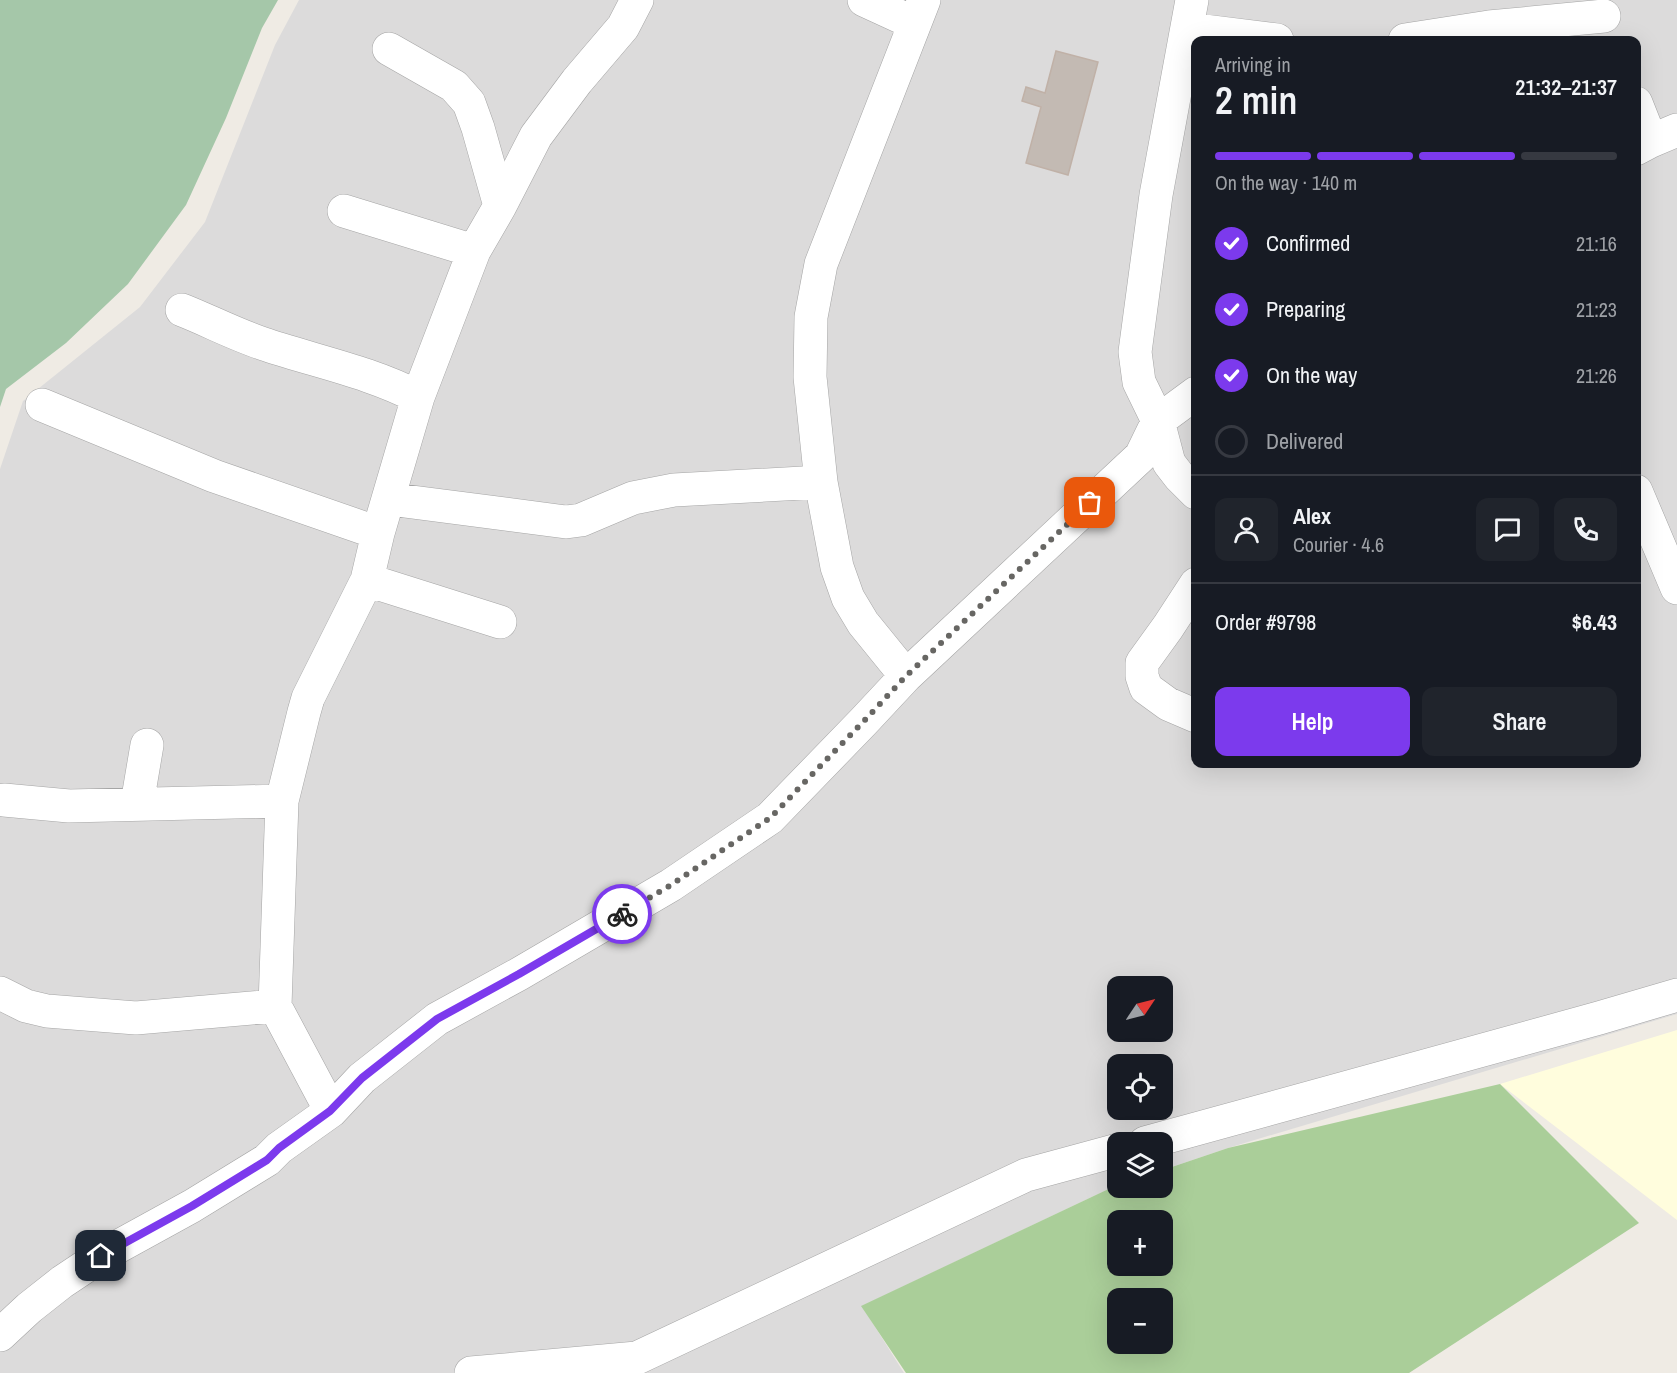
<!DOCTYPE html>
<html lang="en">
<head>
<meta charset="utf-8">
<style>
	:root { --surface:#171b24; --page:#20242c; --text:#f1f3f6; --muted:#9ea1a6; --line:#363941; --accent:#7c3aed }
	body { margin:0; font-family:"Archivo Narrow",sans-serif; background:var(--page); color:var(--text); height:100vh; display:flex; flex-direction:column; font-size:22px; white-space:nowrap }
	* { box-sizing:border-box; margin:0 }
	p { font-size:20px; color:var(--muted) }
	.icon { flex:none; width:33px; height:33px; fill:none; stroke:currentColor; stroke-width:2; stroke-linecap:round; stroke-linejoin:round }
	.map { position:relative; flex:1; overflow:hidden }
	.side { position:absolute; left:1191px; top:36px; width:450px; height:732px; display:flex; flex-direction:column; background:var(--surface); border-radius:12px; box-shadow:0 6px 24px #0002 }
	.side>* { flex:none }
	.needle { width:39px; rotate:55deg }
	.tools { position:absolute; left:1107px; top:976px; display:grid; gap:12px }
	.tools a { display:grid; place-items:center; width:66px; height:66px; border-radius:12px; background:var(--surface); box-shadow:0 6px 24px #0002; font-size:30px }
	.pin { position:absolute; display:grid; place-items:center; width:51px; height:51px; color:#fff; margin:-26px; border-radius:12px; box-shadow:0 3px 9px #0006 }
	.courier { position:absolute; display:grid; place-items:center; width:60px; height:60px; margin:-30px; border:4px solid #7c3aed; border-radius:50%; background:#fff; color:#222; box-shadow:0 2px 8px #0007 }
	.headline em { font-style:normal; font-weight:600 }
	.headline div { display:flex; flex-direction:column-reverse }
	.headline { display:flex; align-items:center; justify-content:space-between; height:102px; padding:0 24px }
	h1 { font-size:39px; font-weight:600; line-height:45px }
	.bar { display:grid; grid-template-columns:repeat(4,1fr); gap:9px 6px; align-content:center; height:72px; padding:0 24px }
	.bar i { height:8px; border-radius:4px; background:var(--line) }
	.bar .current { background:var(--accent) }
	.bar p { grid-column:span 4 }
	.line { display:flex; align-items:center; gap:15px; padding:0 24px; border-top:2px solid var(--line) }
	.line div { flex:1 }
	.round { display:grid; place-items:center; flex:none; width:63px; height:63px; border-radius:12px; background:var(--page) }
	ol { padding:0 24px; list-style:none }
	li { display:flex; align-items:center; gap:18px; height:66px }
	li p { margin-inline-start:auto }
	li .icon { padding:6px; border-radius:50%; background:var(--accent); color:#fff; stroke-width:4 }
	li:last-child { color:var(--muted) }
	li i { width:33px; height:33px; border:3px solid var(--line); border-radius:50% }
	.action { display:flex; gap:12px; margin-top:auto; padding:12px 24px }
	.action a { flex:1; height:69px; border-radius:12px; background:var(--accent); color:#fff; font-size:24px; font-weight:600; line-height:69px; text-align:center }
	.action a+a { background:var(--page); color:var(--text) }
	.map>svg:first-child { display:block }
	.residential { fill:#dcdbdb; fill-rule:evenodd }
	.education { fill:#fffddd }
	.forest { fill:#aace99; fill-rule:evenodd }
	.cemetery { fill:#a5c7a9 }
	.building { fill:#c3bab3; stroke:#c0b1a7; stroke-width:1.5 }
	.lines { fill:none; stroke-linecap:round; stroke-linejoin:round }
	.minor-casing { stroke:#a5a5a5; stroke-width:34 }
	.minor { stroke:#fff; stroke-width:33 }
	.done { stroke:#676663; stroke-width:6; stroke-dasharray:0 10.8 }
	.route { stroke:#7c3aed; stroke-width:8 }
</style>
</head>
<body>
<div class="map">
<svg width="1677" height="1373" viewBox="0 0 1677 1373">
	<rect width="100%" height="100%" fill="#efebe4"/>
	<path class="residential" d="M299,0H1677V1014L1228,1148L1163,1170L1162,1143H1118L1117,1185L862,1306L904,1373H0V469L23,401L140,307L205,222L275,45ZM1196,40H1636V764H1196ZM1118,987H1162V1032H1118ZM1118,1065H1162V1110H1118Z"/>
	<path class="education" d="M1677,1030V1220L1500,1084Z"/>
	<path class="forest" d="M1500,1084L1639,1223L1409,1373H906L861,1306L1117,1185L1118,1188H1162L1163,1170L1228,1148ZM1118,1221H1162V1266H1118ZM1118,1299H1162V1344H1118Z"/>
	<path class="cemetery" d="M0,0H278L262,28L226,118L186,205L128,284L66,343L6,389L0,407Z"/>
	<path class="building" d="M1056,51L1098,62L1068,175L1026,163L1041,107L1022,101L1026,87L1045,93Z"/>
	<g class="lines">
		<g class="minor-casing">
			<path id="minor" d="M864,0L914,23
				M1192,0L1156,195L1135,352L1139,382L1158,421L1169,463L1179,476L1196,493
				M1188,29L1277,40
				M1405,40L1489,27L1604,16
				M389,49L454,86L469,103L478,128L500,206
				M1636,103L1651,141
				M1636,149L1651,141L1677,130
				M344,211L474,251
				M182,310C210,321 238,336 267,345C318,362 370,372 418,397
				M42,405L214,476L378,533
				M1636,491L1677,588
				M389,499L566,522L581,520L633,498L674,490L821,482
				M367,580L500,622
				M1196,584L1168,627L1142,663V676L1146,688L1168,704L1196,716
				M906,676L863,623L848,598L837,567L821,482L810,377L811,317L821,264L924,0
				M4,800L69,806L282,801
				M137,804L147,745
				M0,993L26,1006L47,1011L136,1018L275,1006
				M331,1111L275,1006L282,801L304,712L308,698L367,580L378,533L418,397L474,251L500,206L536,136L577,81L623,27L637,0
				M1145,1143L1599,1018L1677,995
				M0,1335L29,1308L62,1282L101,1256L192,1206L267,1160L279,1148L331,1111L362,1078L437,1019L519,974L671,885L770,818L864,721L906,676L1141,456L1158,421L1196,393
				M471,1373L637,1358L1026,1175L1118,1150"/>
		</g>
		<use href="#minor" class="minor"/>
	</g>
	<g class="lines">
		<path class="done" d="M622,914L671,885L770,818L864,721L906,676L1090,503"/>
		<path class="route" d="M101,1256L192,1206L267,1160L279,1148L330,1111L362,1078L437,1019L519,974L622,914"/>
	</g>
</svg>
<div class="tools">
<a><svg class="needle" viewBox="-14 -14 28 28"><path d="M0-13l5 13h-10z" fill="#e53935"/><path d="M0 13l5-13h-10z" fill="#9ea1a6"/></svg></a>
<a><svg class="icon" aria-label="locate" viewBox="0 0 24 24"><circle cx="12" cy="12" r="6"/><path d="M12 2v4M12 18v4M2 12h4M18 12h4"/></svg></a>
<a><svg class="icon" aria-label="layers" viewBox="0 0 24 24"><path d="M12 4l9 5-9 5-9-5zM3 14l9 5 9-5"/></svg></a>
<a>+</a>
<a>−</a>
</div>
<div class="pin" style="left:1090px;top:503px;background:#ea580c"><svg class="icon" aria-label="bag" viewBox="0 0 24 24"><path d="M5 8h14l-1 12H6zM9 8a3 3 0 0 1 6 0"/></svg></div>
<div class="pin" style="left:101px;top:1256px;background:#1f2937"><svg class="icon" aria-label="home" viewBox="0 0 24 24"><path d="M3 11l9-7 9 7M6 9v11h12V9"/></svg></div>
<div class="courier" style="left:622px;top:914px"><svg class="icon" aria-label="bike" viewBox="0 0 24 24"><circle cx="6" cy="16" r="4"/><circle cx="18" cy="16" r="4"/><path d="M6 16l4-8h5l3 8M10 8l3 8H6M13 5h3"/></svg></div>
<section class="side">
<div class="headline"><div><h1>2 min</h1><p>Arriving in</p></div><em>21:32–21:37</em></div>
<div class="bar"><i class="current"></i><i class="current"></i><i class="current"></i><i></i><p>On the way · 140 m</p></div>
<ol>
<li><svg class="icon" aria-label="check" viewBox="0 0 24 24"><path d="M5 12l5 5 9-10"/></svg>Confirmed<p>21:16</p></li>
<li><svg class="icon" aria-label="check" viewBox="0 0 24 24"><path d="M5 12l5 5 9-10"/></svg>Preparing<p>21:23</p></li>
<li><svg class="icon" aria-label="check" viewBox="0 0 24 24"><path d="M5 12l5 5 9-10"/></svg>On the way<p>21:26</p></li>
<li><i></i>Delivered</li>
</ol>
<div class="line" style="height:108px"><a class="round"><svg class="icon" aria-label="person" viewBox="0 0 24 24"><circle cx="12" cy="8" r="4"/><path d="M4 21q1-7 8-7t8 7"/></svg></a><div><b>Alex</b><p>Courier · 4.6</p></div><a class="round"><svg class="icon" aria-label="chat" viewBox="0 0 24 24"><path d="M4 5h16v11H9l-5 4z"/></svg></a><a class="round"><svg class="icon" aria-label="phone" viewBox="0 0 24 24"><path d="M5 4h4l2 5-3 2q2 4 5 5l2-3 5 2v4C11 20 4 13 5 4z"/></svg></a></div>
<div class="line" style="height:78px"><div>Order #9798</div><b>$6.43</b></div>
<div class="action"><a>Help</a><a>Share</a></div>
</section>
</div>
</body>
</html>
